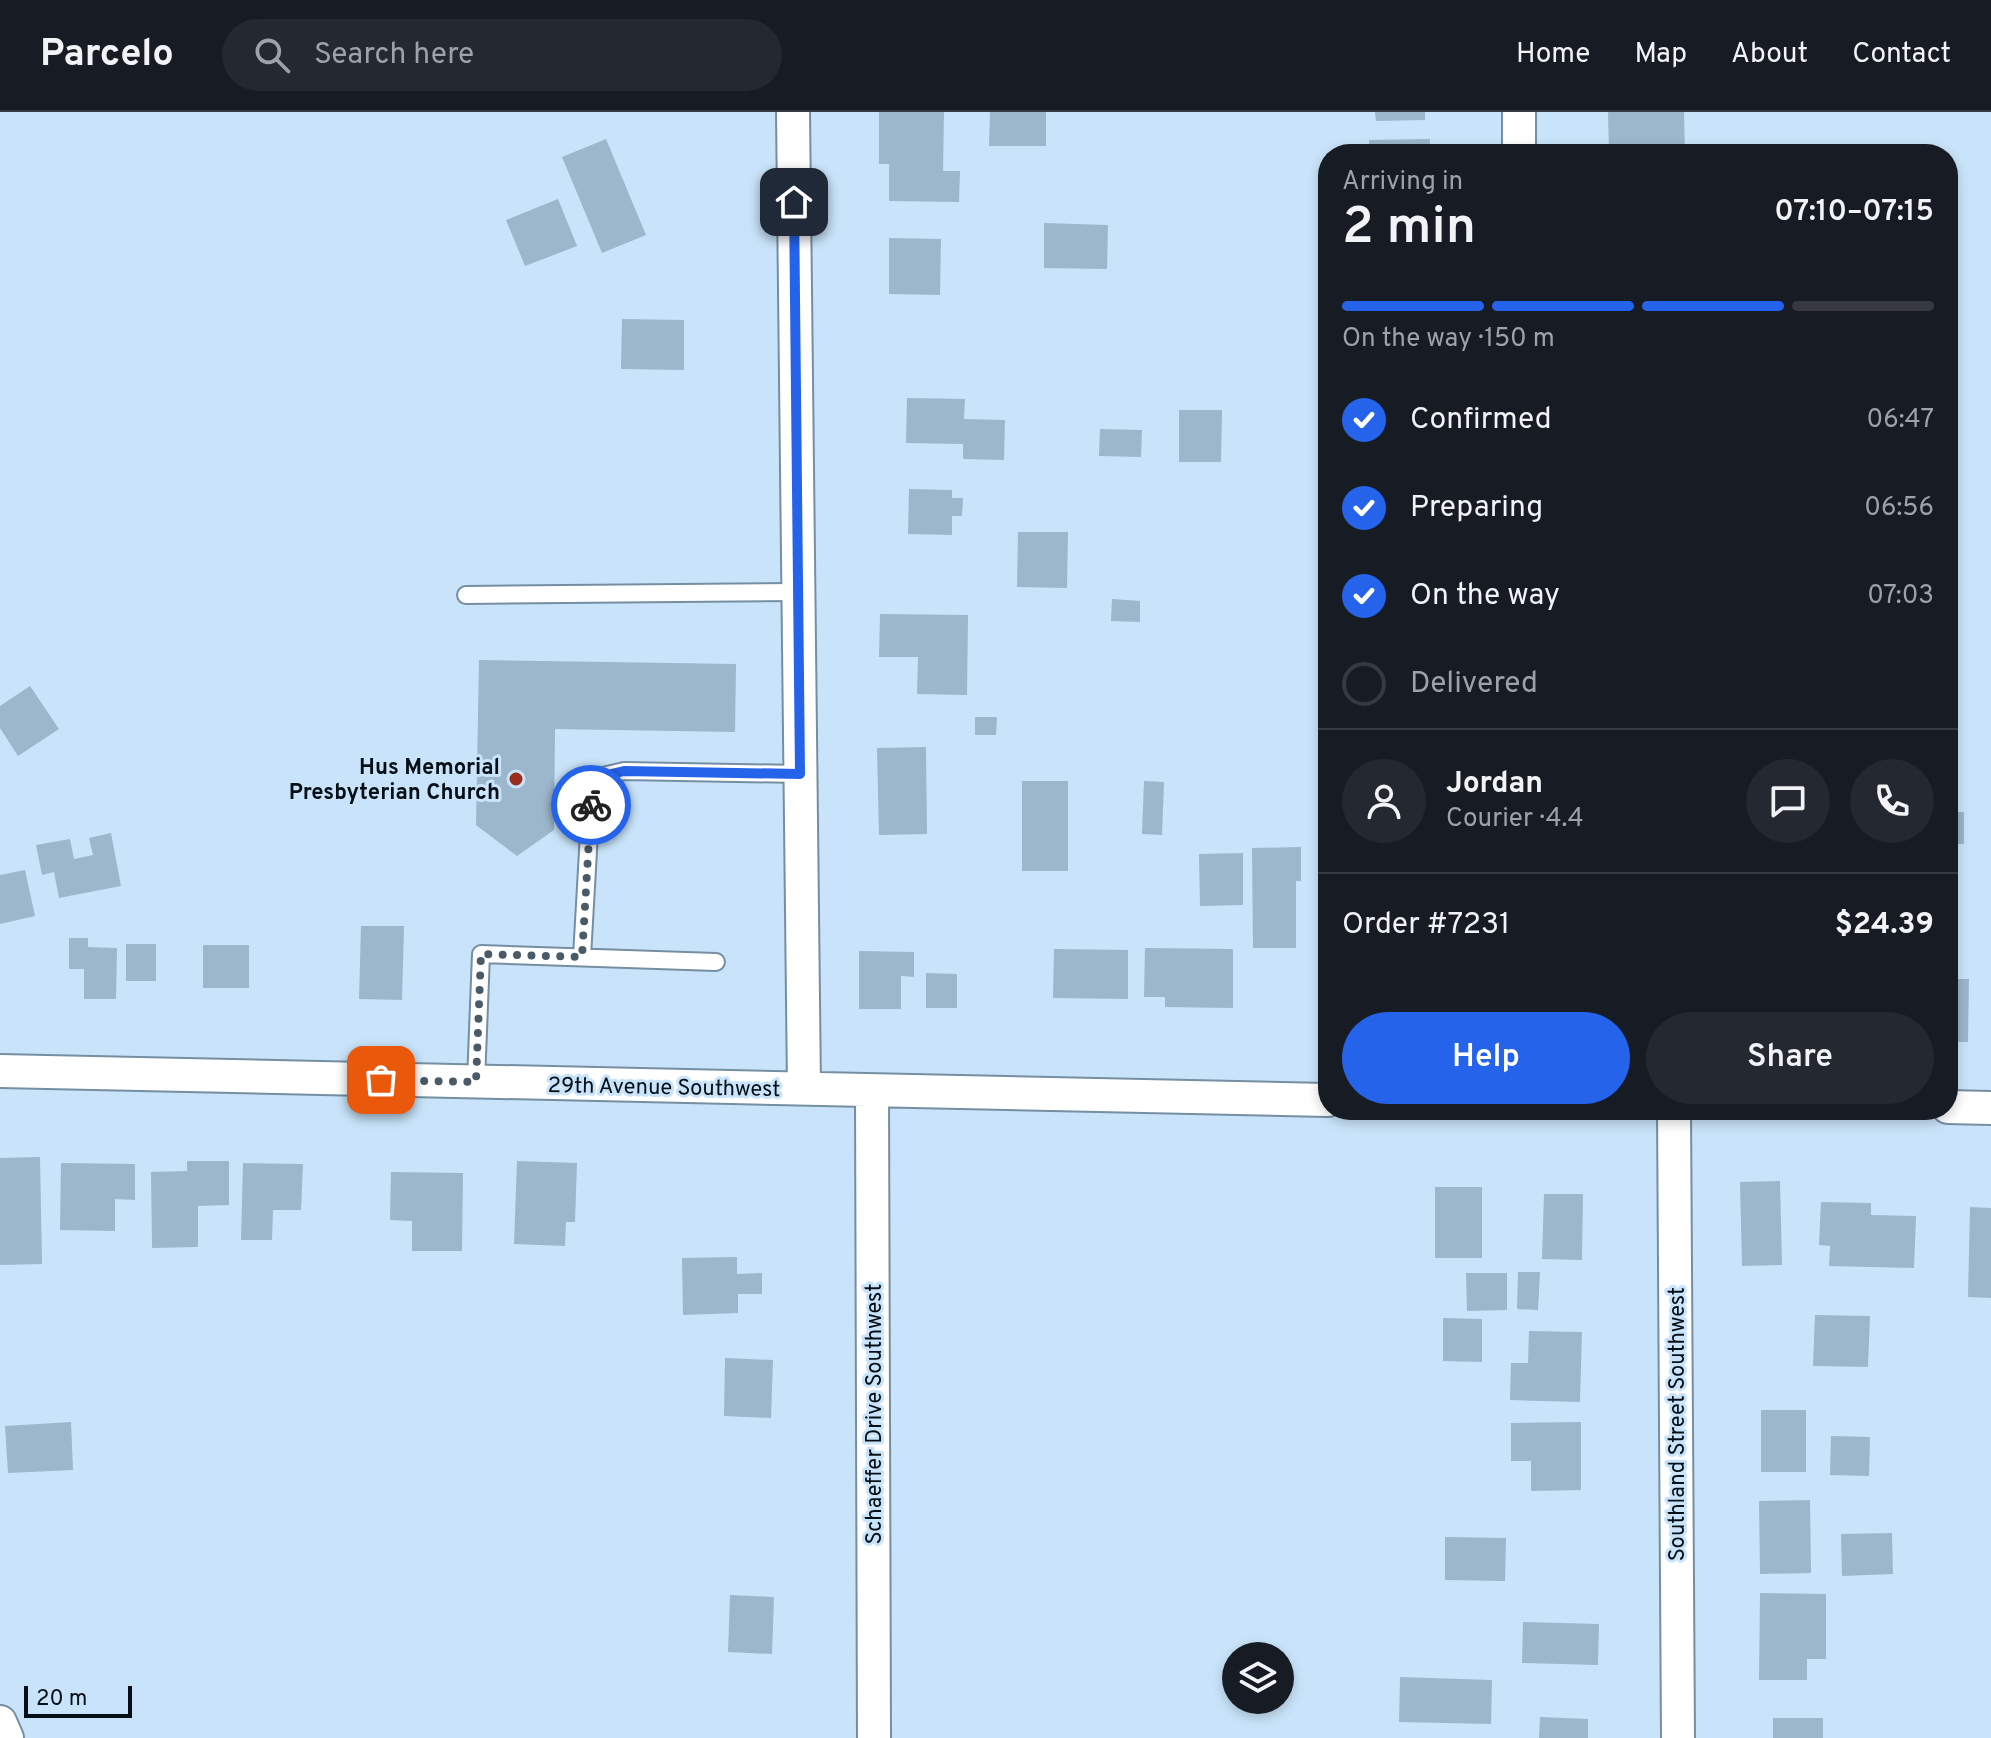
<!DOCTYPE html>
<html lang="en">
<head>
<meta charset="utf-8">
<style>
	:root { --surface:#171b24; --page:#242831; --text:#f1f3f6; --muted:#9ea1a6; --line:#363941; --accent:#2563eb }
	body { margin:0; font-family:Overpass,sans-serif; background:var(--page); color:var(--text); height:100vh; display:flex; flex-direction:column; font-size:30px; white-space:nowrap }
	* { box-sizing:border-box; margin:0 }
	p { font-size:26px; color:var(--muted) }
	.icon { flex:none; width:44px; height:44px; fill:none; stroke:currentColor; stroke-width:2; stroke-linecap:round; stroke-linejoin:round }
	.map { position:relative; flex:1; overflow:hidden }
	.panel { position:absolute; left:1318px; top:32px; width:640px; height:976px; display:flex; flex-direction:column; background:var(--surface); border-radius:32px; box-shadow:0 4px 12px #0003 }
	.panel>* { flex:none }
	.controls { position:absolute; left:1222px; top:1530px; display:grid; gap:16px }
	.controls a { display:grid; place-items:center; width:72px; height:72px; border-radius:50%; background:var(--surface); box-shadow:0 4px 12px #0003; font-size:40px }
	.scale { position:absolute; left:24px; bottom:20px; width:108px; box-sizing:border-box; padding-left:8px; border:4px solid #060f16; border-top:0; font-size:22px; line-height:28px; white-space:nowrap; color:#060f16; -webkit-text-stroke:6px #c9e4fa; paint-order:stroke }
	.pin { position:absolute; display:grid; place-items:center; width:68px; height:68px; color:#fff; margin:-34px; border-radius:16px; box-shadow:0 4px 12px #0006 }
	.courier { position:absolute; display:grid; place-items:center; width:80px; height:80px; margin:-40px; border:6px solid #2563eb; border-radius:50%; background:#fff; color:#222; box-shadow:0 2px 10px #0007 }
	.summary em { font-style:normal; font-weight:600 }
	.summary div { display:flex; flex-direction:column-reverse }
	.summary { display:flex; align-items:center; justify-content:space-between; height:136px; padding:0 24px }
	h1 { font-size:52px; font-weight:600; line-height:60px }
	.bar { display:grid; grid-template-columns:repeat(4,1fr); gap:12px 8px; align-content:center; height:96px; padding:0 24px }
	.bar i { height:10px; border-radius:6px; background:var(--line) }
	.bar .on { background:var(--accent) }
	.bar p { grid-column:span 4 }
	.line { display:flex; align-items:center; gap:20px; padding:0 24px; border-top:2px solid var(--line) }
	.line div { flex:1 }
	.round { display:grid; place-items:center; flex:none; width:84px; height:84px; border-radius:42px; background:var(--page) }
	ol { padding:0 24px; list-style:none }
	li { display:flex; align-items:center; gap:24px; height:88px }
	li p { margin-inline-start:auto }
	li .icon { padding:8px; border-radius:50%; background:var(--accent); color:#fff; stroke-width:4 }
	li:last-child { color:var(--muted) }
	li i { width:44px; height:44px; border:4px solid var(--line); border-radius:50% }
	.button { display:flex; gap:16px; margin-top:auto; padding:16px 24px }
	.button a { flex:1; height:92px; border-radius:48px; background:var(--accent); color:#fff; font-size:32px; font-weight:600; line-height:92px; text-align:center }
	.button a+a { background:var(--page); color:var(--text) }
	header { display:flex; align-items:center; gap:48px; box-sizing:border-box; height:112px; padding:0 40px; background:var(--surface); border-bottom:2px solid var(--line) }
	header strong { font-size:38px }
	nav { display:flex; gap:44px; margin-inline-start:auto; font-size:28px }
	.search { width:560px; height:72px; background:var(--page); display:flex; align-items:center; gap:20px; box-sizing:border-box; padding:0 28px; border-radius:44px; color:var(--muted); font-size:30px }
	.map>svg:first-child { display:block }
	.building { fill:#9cb6cb }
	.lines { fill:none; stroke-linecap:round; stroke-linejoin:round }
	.service-casing { stroke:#758ea2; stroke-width:20 }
	.minor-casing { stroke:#758ea2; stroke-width:36 }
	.service { stroke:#fff; stroke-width:16 }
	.minor { stroke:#fff; stroke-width:32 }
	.done { stroke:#4a5a66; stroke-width:8; stroke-dasharray:0 14.4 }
	.route { stroke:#2563eb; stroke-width:10 }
	.poi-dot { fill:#982e1b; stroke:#c9e4fa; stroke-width:3 }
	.labels { text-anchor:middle; stroke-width:6; stroke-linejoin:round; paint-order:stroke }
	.poi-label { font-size:22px; font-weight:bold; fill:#060f16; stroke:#c9e4fa; text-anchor:end }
	.street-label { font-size:22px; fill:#060f16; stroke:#c9e4fa }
</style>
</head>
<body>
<header>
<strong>Parcelo</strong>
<div class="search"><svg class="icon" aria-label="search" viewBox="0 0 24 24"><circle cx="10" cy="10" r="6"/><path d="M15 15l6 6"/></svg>Search here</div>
<nav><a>Home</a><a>Map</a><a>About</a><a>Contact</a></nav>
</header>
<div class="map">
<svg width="1991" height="1626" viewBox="0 0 1991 1626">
	<rect width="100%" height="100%" fill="#c9e4fa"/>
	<path class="building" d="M879,0H944L943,59H960L959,90L889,89V52H879Z
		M990,0H1046V34H989Z
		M1375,0H1425V8L1376,9Z
		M1608,0H1684L1685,42H1609Z
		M606,27L646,123L602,141L562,45Z
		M1430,27V42H1369V28Z
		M558,87L577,134L525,154L506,108Z
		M1044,111L1108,113L1107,157L1044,156Z
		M889,126L941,127L940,183L889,182Z
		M622,207L684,208V258L621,257Z
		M907,286L965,287L964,307L1005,308L1004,348L963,347V332L906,331Z
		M1179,298H1222L1221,350H1179Z
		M1100,317L1142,318L1141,345L1099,344Z
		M909,377L952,378V386H963L962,404H952V423L908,422Z
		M1018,420H1068L1067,476L1017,475Z
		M1112,487L1140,489V510L1111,509Z
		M880,502L968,503L967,583L917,582L918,545H879Z
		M479,548L736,552L735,620L555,617L554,718L517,744L476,713Z
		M30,574L59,617L18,644L0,616V594Z
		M975,605H997L996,623H975Z
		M926,635L927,722L879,723L877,636Z
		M1948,666H1958V700H1964V732H1948Z
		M1022,669H1068V759H1022Z
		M1144,669L1164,670L1162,723L1142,722Z
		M111,721L121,774L59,786L54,760L42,763L36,733L70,727L74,747L93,743L89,726Z
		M1301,735V769H1296V836H1253L1252,736Z
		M1243,741V793L1200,794L1199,742Z
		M25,758L35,804L0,812V763Z
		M361,814H404L402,888L359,887Z
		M69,826H88V835L117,836L116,887H84V857H69Z
		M126,832H156V869H126Z
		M203,833H249V876H203Z
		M1145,836L1233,837V896L1165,895V885H1144Z
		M1054,837L1128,838V887L1053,886Z
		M859,839L914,840V865L901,864V897H859Z
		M926,861L957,862V896H926Z
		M1948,867H1969L1968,930H1948Z
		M40,1045L42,1152L0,1153V1046Z
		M187,1049H229V1093L198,1094V1135L152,1136L151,1060L187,1059Z
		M517,1049L577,1051L575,1110H566L565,1134L514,1132Z
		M61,1051L135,1052V1088L115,1087V1119L60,1118Z
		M243,1051L303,1052L301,1098H273L272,1128H241Z
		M391,1060L463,1061L462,1139H412V1109L390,1108Z
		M1780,1069L1782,1153L1742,1154L1740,1070Z
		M1435,1075H1482V1146H1435Z
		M1544,1082H1583L1582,1148L1542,1147Z
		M1821,1090L1871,1091V1103L1916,1104L1914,1156L1829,1154L1830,1134L1819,1133Z
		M1970,1095L1991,1096V1186L1968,1185Z
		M737,1145V1162L762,1161V1182H738V1201L683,1203L682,1146Z
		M1518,1160H1540L1538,1198L1517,1197Z
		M1466,1161H1507V1198L1467,1199Z
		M1815,1203L1870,1204L1868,1255L1813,1254Z
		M1443,1206L1482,1207V1250L1443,1249Z
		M1529,1219L1582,1220L1580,1290L1510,1288L1511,1251H1528Z
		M725,1246L773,1248L771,1306L724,1304Z
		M1761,1298H1806V1360H1761Z
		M71,1310L73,1358L8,1361L5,1314Z
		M1581,1310V1378L1531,1379V1349H1511V1311Z
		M1831,1324L1870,1325L1869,1364L1830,1363Z
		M1810,1388L1811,1461L1760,1462L1759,1389Z
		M1892,1421L1893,1462L1842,1464L1841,1422Z
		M1445,1425L1506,1426L1505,1469L1445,1468Z
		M1760,1481L1826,1482V1547H1807V1568H1759Z
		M730,1483L774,1485L772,1542L728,1540Z
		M1523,1510L1599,1512L1598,1553L1522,1551Z
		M1400,1565L1492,1568L1491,1612L1399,1610Z
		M1540,1605L1588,1607V1626H1539Z
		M1773,1606H1823V1626H1773Z"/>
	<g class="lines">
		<g class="service-casing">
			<path id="service" d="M466,483L798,480
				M582,845L591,686L603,664L624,659L800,662
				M476,970L481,842L716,850"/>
		</g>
		<g class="minor-casing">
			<path id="minor" d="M793,0L804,976
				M1519,0V42
				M0,959L1328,988
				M872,979L874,1626
				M1948,995L1991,996
				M1674,998L1678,1626
				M0,1610L7,1626"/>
		</g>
		<use href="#service" class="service"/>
		<use href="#minor" class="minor"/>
	</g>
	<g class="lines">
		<path class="done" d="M381,968L476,970L481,842L582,845L591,693"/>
		<path class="route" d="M591,693V686L603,664L624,659L800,662L794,90"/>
	</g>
	<circle class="poi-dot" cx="516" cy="667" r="8"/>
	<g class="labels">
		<g class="poi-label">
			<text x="500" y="662">Hus Memorial<tspan x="500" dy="25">Presbyterian Church</tspan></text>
		</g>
		<g class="street-label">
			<text transform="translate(664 974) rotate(1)" y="8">29th Avenue Southwest</text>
			<text transform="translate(873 1302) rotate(-90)" y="8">Schaeffer Drive Southwest</text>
			<text transform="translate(1676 1312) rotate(-90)" y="8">Southland Street Southwest</text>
		</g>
	</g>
</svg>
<div class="controls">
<a><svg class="icon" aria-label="layers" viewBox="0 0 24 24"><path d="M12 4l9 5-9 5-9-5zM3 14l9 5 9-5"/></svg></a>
</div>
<div class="scale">20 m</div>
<div class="pin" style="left:381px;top:968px;background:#ea580c"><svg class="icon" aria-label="bag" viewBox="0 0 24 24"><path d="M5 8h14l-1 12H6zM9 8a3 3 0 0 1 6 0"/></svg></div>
<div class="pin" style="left:794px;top:90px;background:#1f2937"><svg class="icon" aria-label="home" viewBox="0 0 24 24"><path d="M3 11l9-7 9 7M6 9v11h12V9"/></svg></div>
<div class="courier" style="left:591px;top:693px"><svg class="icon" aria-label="bike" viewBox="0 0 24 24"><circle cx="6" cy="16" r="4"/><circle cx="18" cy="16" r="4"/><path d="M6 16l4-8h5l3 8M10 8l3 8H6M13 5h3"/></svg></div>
<section class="panel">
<div class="summary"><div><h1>2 min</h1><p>Arriving in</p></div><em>07:10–07:15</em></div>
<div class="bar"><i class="on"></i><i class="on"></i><i class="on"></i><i></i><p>On the way · 150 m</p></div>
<ol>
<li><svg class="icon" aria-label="check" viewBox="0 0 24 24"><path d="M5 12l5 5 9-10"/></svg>Confirmed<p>06:47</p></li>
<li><svg class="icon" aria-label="check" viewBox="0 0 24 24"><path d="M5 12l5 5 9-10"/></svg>Preparing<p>06:56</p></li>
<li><svg class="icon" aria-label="check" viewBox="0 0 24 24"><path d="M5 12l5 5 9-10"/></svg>On the way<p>07:03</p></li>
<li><i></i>Delivered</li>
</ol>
<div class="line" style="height:144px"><a class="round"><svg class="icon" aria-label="person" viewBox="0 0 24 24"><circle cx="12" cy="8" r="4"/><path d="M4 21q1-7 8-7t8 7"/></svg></a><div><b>Jordan</b><p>Courier · 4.4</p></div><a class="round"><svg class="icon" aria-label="chat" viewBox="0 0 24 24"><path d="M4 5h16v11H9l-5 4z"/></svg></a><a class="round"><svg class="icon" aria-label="phone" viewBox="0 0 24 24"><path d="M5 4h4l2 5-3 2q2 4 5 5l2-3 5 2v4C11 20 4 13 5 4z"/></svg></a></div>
<div class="line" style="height:104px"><div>Order #7231</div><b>$24.39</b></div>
<div class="button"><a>Help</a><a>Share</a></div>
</section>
</div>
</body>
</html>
